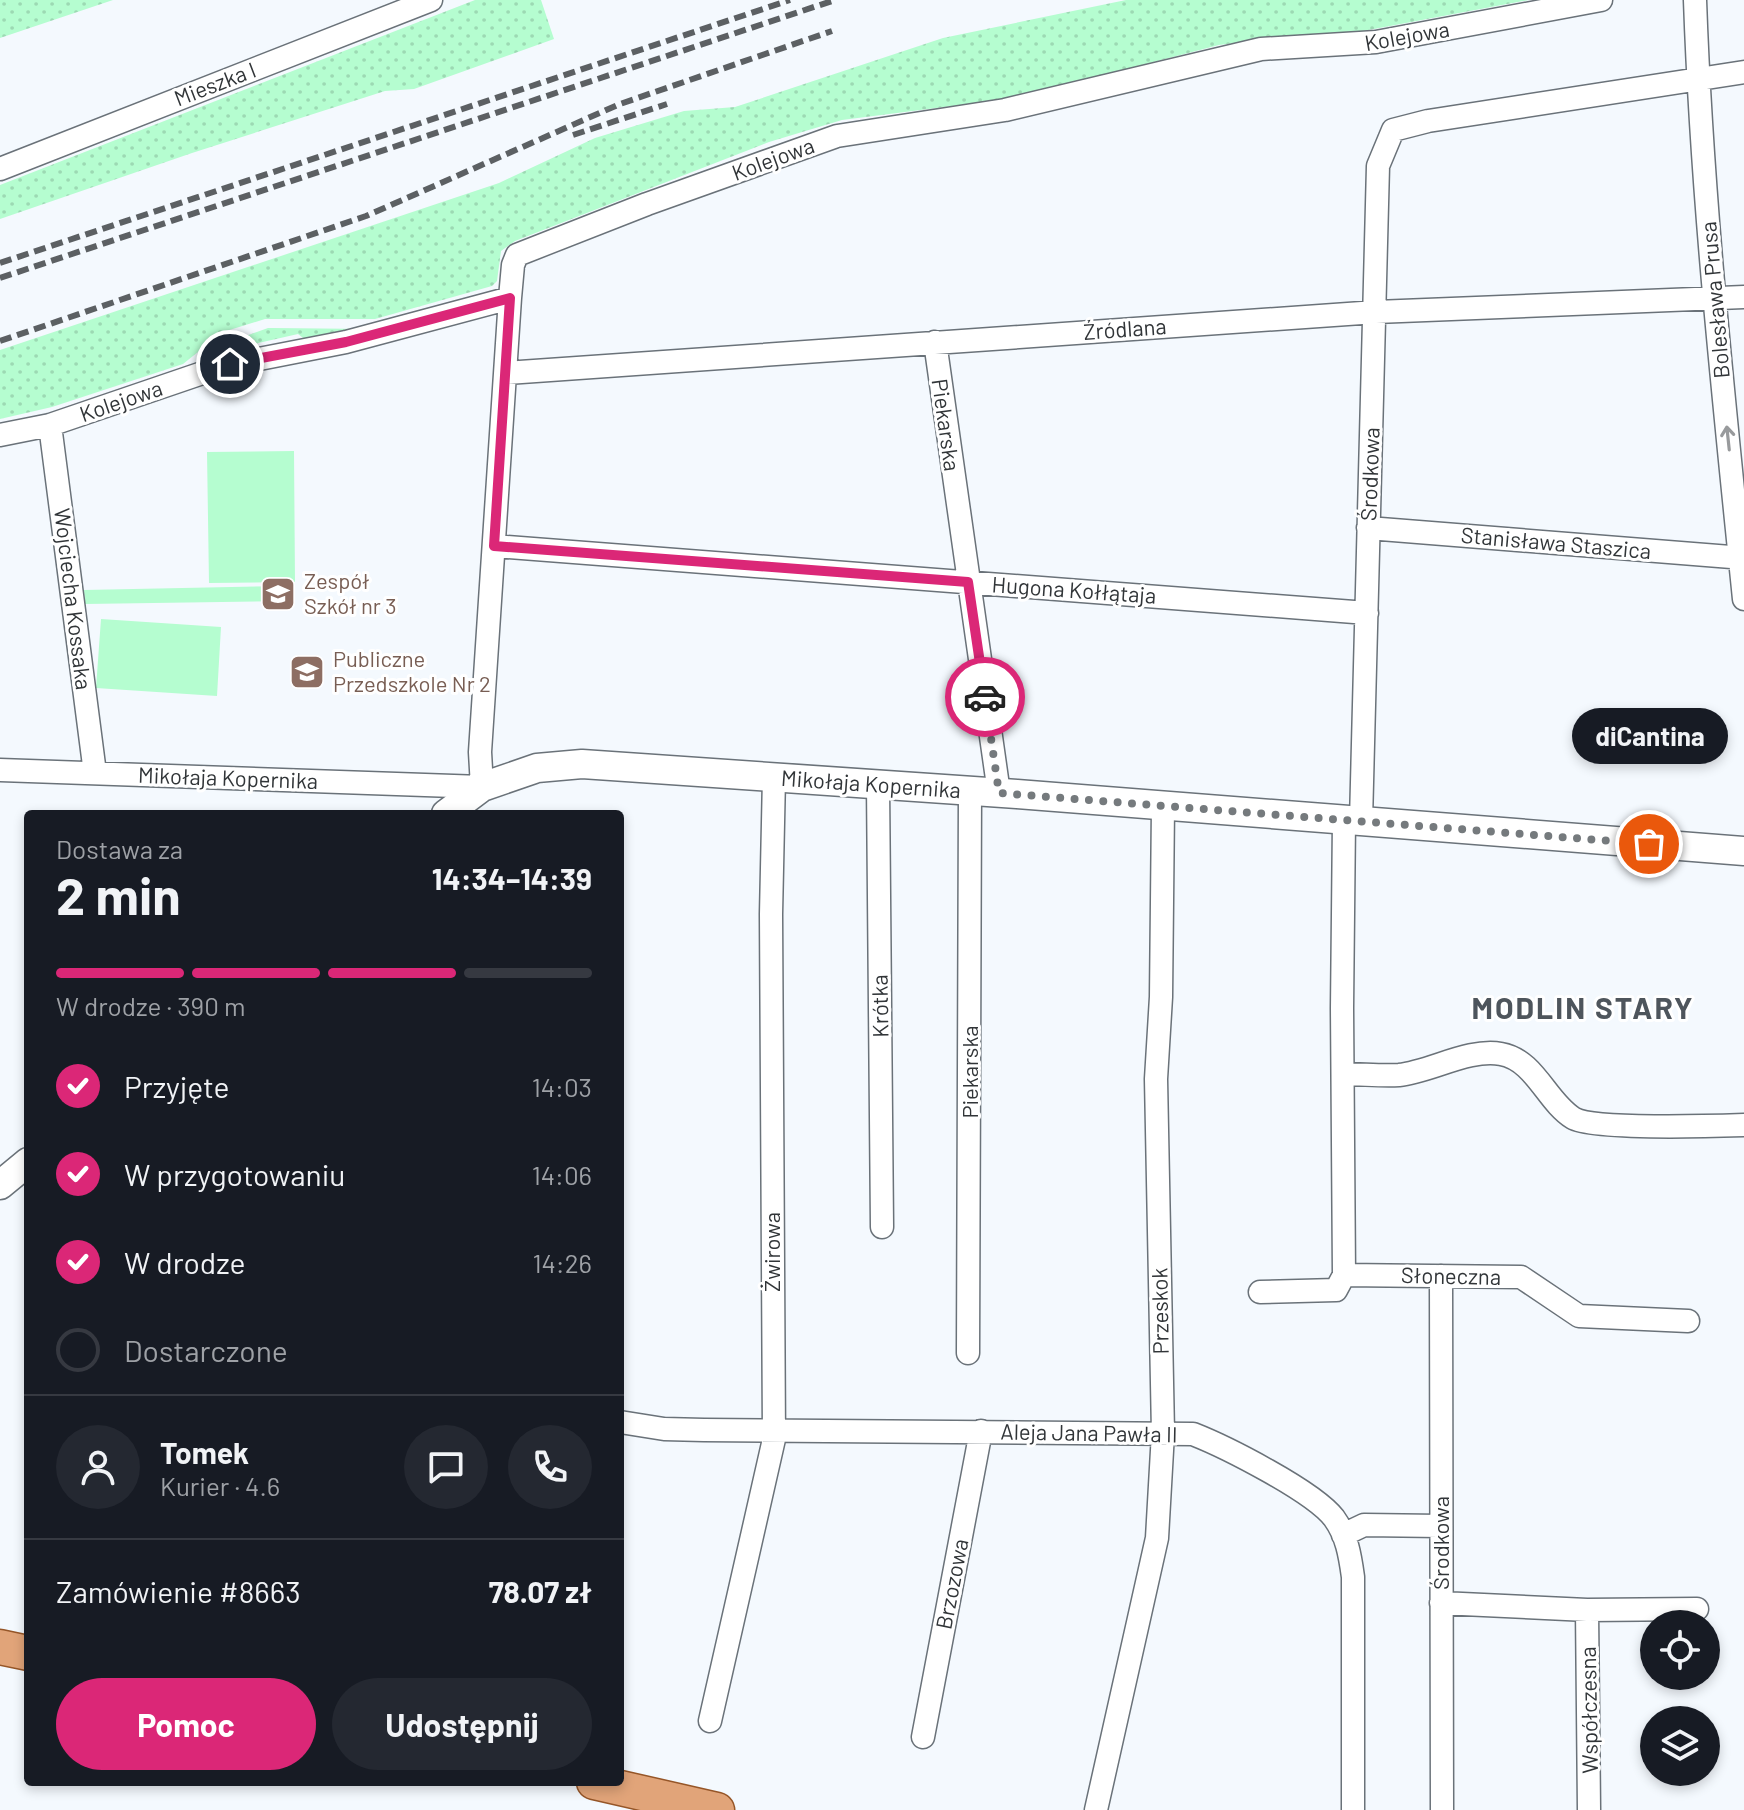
<!DOCTYPE html>
<html lang="pl">
<head>
<meta charset="utf-8">
<style>
	:root { --surface:#171b24; --page:#242831; --text:#f1f3f6; --muted:#9ea1a6; --line:#363941; --accent:#db2777 }
	body { margin:0; font-family:Barlow,sans-serif; background:var(--page); color:var(--text); height:100vh; display:flex; flex-direction:column; font-size:30px; white-space:nowrap }
	* { box-sizing:border-box; margin:0 }
	p { font-size:26px; color:var(--muted) }
	.icon { flex:none; width:44px; height:44px; fill:none; stroke:currentColor; stroke-width:2; stroke-linecap:round; stroke-linejoin:round }
	.map { position:relative; flex:1; overflow:hidden }
	.details { position:absolute; left:24px; top:810px; width:600px; height:976px; display:flex; flex-direction:column; background:var(--surface); border-radius:8px; box-shadow:0 4px 12px #0003 }
	.details>* { flex:none }
	.buttons { position:absolute; left:1640px; top:1610px; display:grid; gap:16px }
	.buttons a { display:grid; place-items:center; width:80px; height:80px; border-radius:50%; background:var(--surface); box-shadow:0 4px 12px #0003; font-size:40px }
	.pin { position:absolute; display:grid; place-items:center; width:68px; height:68px; color:#fff; margin:-34px; border:4px solid #fff; border-radius:50%; box-shadow:0 2px 8px #0007 }
	.courier { position:absolute; display:grid; place-items:center; width:80px; height:80px; margin:-40px; border:6px solid #db2777; border-radius:50%; background:#fff; color:#222; box-shadow:0 2px 10px #0007 }
	.bubble { position:absolute; height:56px; border-radius:28px; background:var(--surface); box-shadow:0 4px 12px #0003; font-size:26px; font-weight:700; line-height:56px; text-align:center }
	.overview em { font-style:normal; font-weight:700 }
	.overview div { display:flex; flex-direction:column-reverse }
	.overview { display:flex; align-items:center; justify-content:space-between; height:136px; padding:0 32px }
	h1 { font-size:52px; font-weight:700; line-height:60px }
	.bar { display:grid; grid-template-columns:repeat(4,1fr); gap:12px 8px; align-content:center; height:96px; padding:0 32px }
	.bar i { height:10px; border-radius:6px; background:var(--line) }
	.bar .selected { background:var(--accent) }
	.bar p { grid-column:span 4 }
	.line { display:flex; align-items:center; gap:20px; padding:0 32px; border-top:2px solid var(--line) }
	.line div { flex:1 }
	.round { display:grid; place-items:center; flex:none; width:84px; height:84px; border-radius:42px; background:var(--page) }
	ol { padding:0 32px; list-style:none }
	li { display:flex; align-items:center; gap:24px; height:88px }
	li p { margin-inline-start:auto }
	li .icon { padding:8px; border-radius:50%; background:var(--accent); color:#fff; stroke-width:4 }
	li:last-child { color:var(--muted) }
	li i { width:44px; height:44px; border:4px solid var(--line); border-radius:50% }
	.cta { display:flex; gap:16px; margin-top:auto; padding:16px 32px }
	.cta a { flex:1; height:92px; border-radius:48px; background:var(--accent); color:#fff; font-size:32px; font-weight:700; line-height:92px; text-align:center }
	.cta a+a { background:var(--page); color:var(--text) }
	.map>svg:first-child { display:block }
	.grass { fill:url(#grass-dots) }
	.park { fill:#b5fdd0 }
	.lines { fill:none; stroke-linecap:round; stroke-linejoin:round }
	.minor-casing { stroke:#6a7279; stroke-width:25 }
	.tertiary-casing { stroke:#6a7279; stroke-width:31 }
	.primary-casing { stroke:#965628; stroke-width:37 }
	.minor { stroke:#fff; stroke-width:22 }
	.tertiary { stroke:#fff; stroke-width:28 }
	.primary { stroke:#e1a479; stroke-width:34 }
	.rail { stroke:#5c6063; stroke-width:6; stroke-dasharray:12 6; stroke-linecap:butt }
	.oneway { stroke:#989a9c }
	.done { stroke:#757a7d; stroke-width:8; stroke-dasharray:0 14.4 }
	.route { stroke:#db2777; stroke-width:10 }
	.labels { text-anchor:middle; stroke-width:6; stroke-linejoin:round; paint-order:stroke }
	.street-label { font-size:22px; fill:#313538; stroke:#fff }
	.education-label { font-size:22px; fill:#785e54; stroke:#fff; text-anchor:start }
	.district-label { font-size:30px; font-weight:bold; letter-spacing:2px; fill:#4e555c; stroke:#fff }
</style>
</head>
<body>
<div class="map">
<svg width="1744" height="1810" viewBox="0 0 1744 1810">
	<defs>
		<pattern id="grass-dots" width="8" height="8" patternUnits="userSpaceOnUse" patternTransform="scale(2)"><rect width="8" height="8" fill="#b5fdd0"/><path d="M2 2h.1M6 6h.1" fill="none" stroke="#9cd9b3" stroke-width="1.8" stroke-linecap="round"/></pattern>
	</defs>
	<rect width="100%" height="100%" fill="#f4f9fe"/>
	<path class="grass" d="M0,0H113L0,38Z
		M475,0H541L554,39L414,89L385,91L192,153L0,219V185Z
		M1126,0H1529L1358,32L1299,35L1219,45L1015,98L842,120L769,142L515,241L501,251L497,281L492,286L375,319H265L223,332L183,364L52,407L0,419V350L499,183L595,138L684,111L735,107L943,38Z
		M268,328H273L371,329L307,341L298,334L228,350L221,360L192,370L224,344Z"/>
	<path class="park" d="M294,451L295,582L209,583L207,452Z
		M284,586L285,601L85,604L84,590Z
		M101,619L221,627L217,696L96,688Z"/>
	<g class="lines">
		<g class="minor-casing">
			<path id="minor" d="M1695,0C1702,201 1724,400 1744,599
				M0,169L431,0
				M935,342L999,793
				M506,373L1376,312L1744,297
				M50,425L95,773
				M0,435L50,425L223,366L346,342L510,298
				M1368,528L1744,558
				M494,546L1367,613
				M0,770L482,787L480,752L510,298L513,265L517,255L647,204L837,136L1005,110L1261,49L1376,42L1601,0
				M878,785L882,1227
				M1361,821L1378,166L1393,130L1428,121L1744,72
				M1344,1074C1362,1074 1381,1076 1399,1075C1430,1072 1469,1048 1501,1054C1535,1060 1546,1101 1573,1118C1592,1130 1714,1126 1744,1125
				M1344,1275L1521,1277L1579,1316L1688,1321
				M1441,1276L1442,1810
				M1260,1292L1336,1290L1344,1275L1342,1008L1344,820
				M968,1353L970,791
				M620,1422L664,1429L704,1430L1193,1434C1226,1447 1313,1491 1334,1518C1347,1536 1350,1555 1353,1577V1810
				M1343,1535L1364,1525L1441,1526
				M1441,1603L1587,1610L1697,1609
				M1587,1610L1589,1810
				M710,1721L774,1439L771,914L774,777
				M923,1737L981,1431
				M1096,1810L1157,1538L1163,1433L1156,1079L1161,997L1163,806"/>
		</g>
		<g class="tertiary-casing">
			<path id="tertiary" d="M446,814L482,787L537,768L582,764L1017,794L1744,851
				M0,1185L28,1162"/>
		</g>
		<g class="primary-casing">
			<path id="primary" d="M0,1647L28,1653
				M594,1782L717,1810"/>
		</g>
		<use href="#minor" class="minor"/>
		<use href="#tertiary" class="tertiary"/>
		<use href="#primary" class="primary"/>
		<path class="rail" d="M573,135L667,104
			M0,263L790,0
			M0,278L835,0
			M0,341L366,216L620,104L832,31"/>
	</g>
	<defs><path id="oneway-shaft" d="M-6 0H5M1.5-3L5.5 0L1.5 3" fill="none" stroke-width="1.6" stroke-linecap="round" stroke-linejoin="round" transform="scale(2)"/></defs>
	<use class="oneway" href="#oneway-shaft" transform="translate(1728 438) rotate(-96)"/>
	<g class="lines">
		<path class="done" d="M985,697L999,793L1649,844"/>
		<path class="route" d="M230,364L346,342L510,298L494,546L968,582L985,697"/>
	</g>
	<defs>
		<g id="school-square" transform="scale(1.8)"><rect x="-9" y="-9" width="18" height="18" rx="4" fill="#8d6e63" stroke="#fff"/><path d="M0-5L7-2L0 1L-7-2ZM-4 1L0 2.5L4 1V4Q0 6-4 4Z" fill="#fff"/></g>
	</defs>
	<g fill-rule="evenodd">
		<use href="#school-square" x="278" y="594"/>
		<use href="#school-square" x="307" y="672"/>
	</g>
	<g class="labels">
		<g class="street-label">
			<text transform="translate(1407 36) rotate(-10)" y="8">Kolejowa</text>
			<text transform="translate(215 84) rotate(-21)" y="8">Mieszka I</text>
			<text transform="translate(773 159) rotate(-20)" y="8">Kolejowa</text>
			<text transform="translate(1715 300) rotate(-95)" y="8">Bolesława Prusa</text>
			<text transform="translate(1125 329) rotate(-4)" y="8">Źródlana</text>
			<text transform="translate(121 401) rotate(-19)" y="8">Kolejowa</text>
			<text transform="translate(946 425) rotate(82)" y="8">Piekarska</text>
			<text transform="translate(1370 474) rotate(-88)" y="8">Środkowa</text>
			<text transform="translate(1556 543) rotate(5)" y="8">Stanisława Staszica</text>
			<text transform="translate(1074 590) rotate(4)" y="8">Hugona Kołłątaja</text>
			<text transform="translate(73 599) rotate(83)" y="8">Wojciecha Kossaka</text>
			<text transform="translate(228 778) rotate(2)" y="8">Mikołaja Kopernika</text>
			<text transform="translate(871 784) rotate(4)" y="8">Mikołaja Kopernika</text>
			<text transform="translate(880 1006) rotate(-91)" y="8">Krótka</text>
			<text transform="translate(970 1072) rotate(-90)" y="8">Piekarska</text>
			<text transform="translate(772 1252) rotate(-90)" y="8">Żwirowa</text>
			<text transform="translate(1451 1276) rotate(1)" y="8">Słoneczna</text>
			<text transform="translate(1160 1311) rotate(-91)" y="8">Przeskok</text>
			<text transform="translate(1089 1433) rotate(1)" y="8">Aleja Jana Pawła II</text>
			<text transform="translate(1441 1543) rotate(-90)" y="8">Środkowa</text>
			<text transform="translate(952 1584) rotate(-79)" y="8">Brzozowa</text>
			<text transform="translate(1589 1710) rotate(-91)" y="8">Współczesna</text>
		</g>
		<g class="education-label">
			<text x="304" y="589">Zespół<tspan x="304" dy="25">Szkół nr 3</tspan></text>
			<text x="333" y="667">Publiczne<tspan x="333" dy="25">Przedszkole Nr 2</tspan></text>
		</g>
		<g class="district-label">
			<text x="1583" y="1019">MODLIN STARY</text>
		</g>
	</g>
</svg>
<div class="buttons">
<a><svg class="icon" aria-label="locate" viewBox="0 0 24 24"><circle cx="12" cy="12" r="6"/><path d="M12 2v4M12 18v4M2 12h4M18 12h4"/></svg></a>
<a><svg class="icon" aria-label="layers" viewBox="0 0 24 24"><path d="M12 4l9 5-9 5-9-5zM3 14l9 5 9-5"/></svg></a>
</div>
<div class="pin" style="left:1649px;top:844px;background:#ea580c"><svg class="icon" aria-label="bag" viewBox="0 0 24 24"><path d="M5 8h14l-1 12H6zM9 8a3 3 0 0 1 6 0"/></svg></div>
<div class="pin" style="left:230px;top:364px;background:#1f2937"><svg class="icon" aria-label="home" viewBox="0 0 24 24"><path d="M3 11l9-7 9 7M6 9v11h12V9"/></svg></div>
<div class="courier" style="left:985px;top:697px"><svg class="icon" aria-label="car" viewBox="0 0 24 24"><path d="M5 17H2v-5l4-1 3-4h7l3 4 3 1v5h-3M9 17h6M6 11h13"/><circle cx="7" cy="17" r="2"/><circle cx="17" cy="17" r="2"/></svg></div>
<div class="bubble" style="left:1572px;top:708px;width:156px">diCantina</div>
<section class="details">
<div class="overview"><div><h1>2 min</h1><p>Dostawa za</p></div><em>14:34–14:39</em></div>
<div class="bar"><i class="selected"></i><i class="selected"></i><i class="selected"></i><i></i><p>W drodze · 390 m</p></div>
<ol>
<li><svg class="icon" aria-label="check" viewBox="0 0 24 24"><path d="M5 12l5 5 9-10"/></svg>Przyjęte<p>14:03</p></li>
<li><svg class="icon" aria-label="check" viewBox="0 0 24 24"><path d="M5 12l5 5 9-10"/></svg>W przygotowaniu<p>14:06</p></li>
<li><svg class="icon" aria-label="check" viewBox="0 0 24 24"><path d="M5 12l5 5 9-10"/></svg>W drodze<p>14:26</p></li>
<li><i></i>Dostarczone</li>
</ol>
<div class="line" style="height:144px"><a class="round"><svg class="icon" aria-label="person" viewBox="0 0 24 24"><circle cx="12" cy="8" r="4"/><path d="M4 21q1-7 8-7t8 7"/></svg></a><div><b>Tomek</b><p>Kurier · 4.6</p></div><a class="round"><svg class="icon" aria-label="chat" viewBox="0 0 24 24"><path d="M4 5h16v11H9l-5 4z"/></svg></a><a class="round"><svg class="icon" aria-label="phone" viewBox="0 0 24 24"><path d="M5 4h4l2 5-3 2q2 4 5 5l2-3 5 2v4C11 20 4 13 5 4z"/></svg></a></div>
<div class="line" style="height:104px"><div>Zamówienie #8663</div><b>78.07 zł</b></div>
<div class="cta"><a>Pomoc</a><a>Udostępnij</a></div>
</section>
</div>
</body>
</html>
